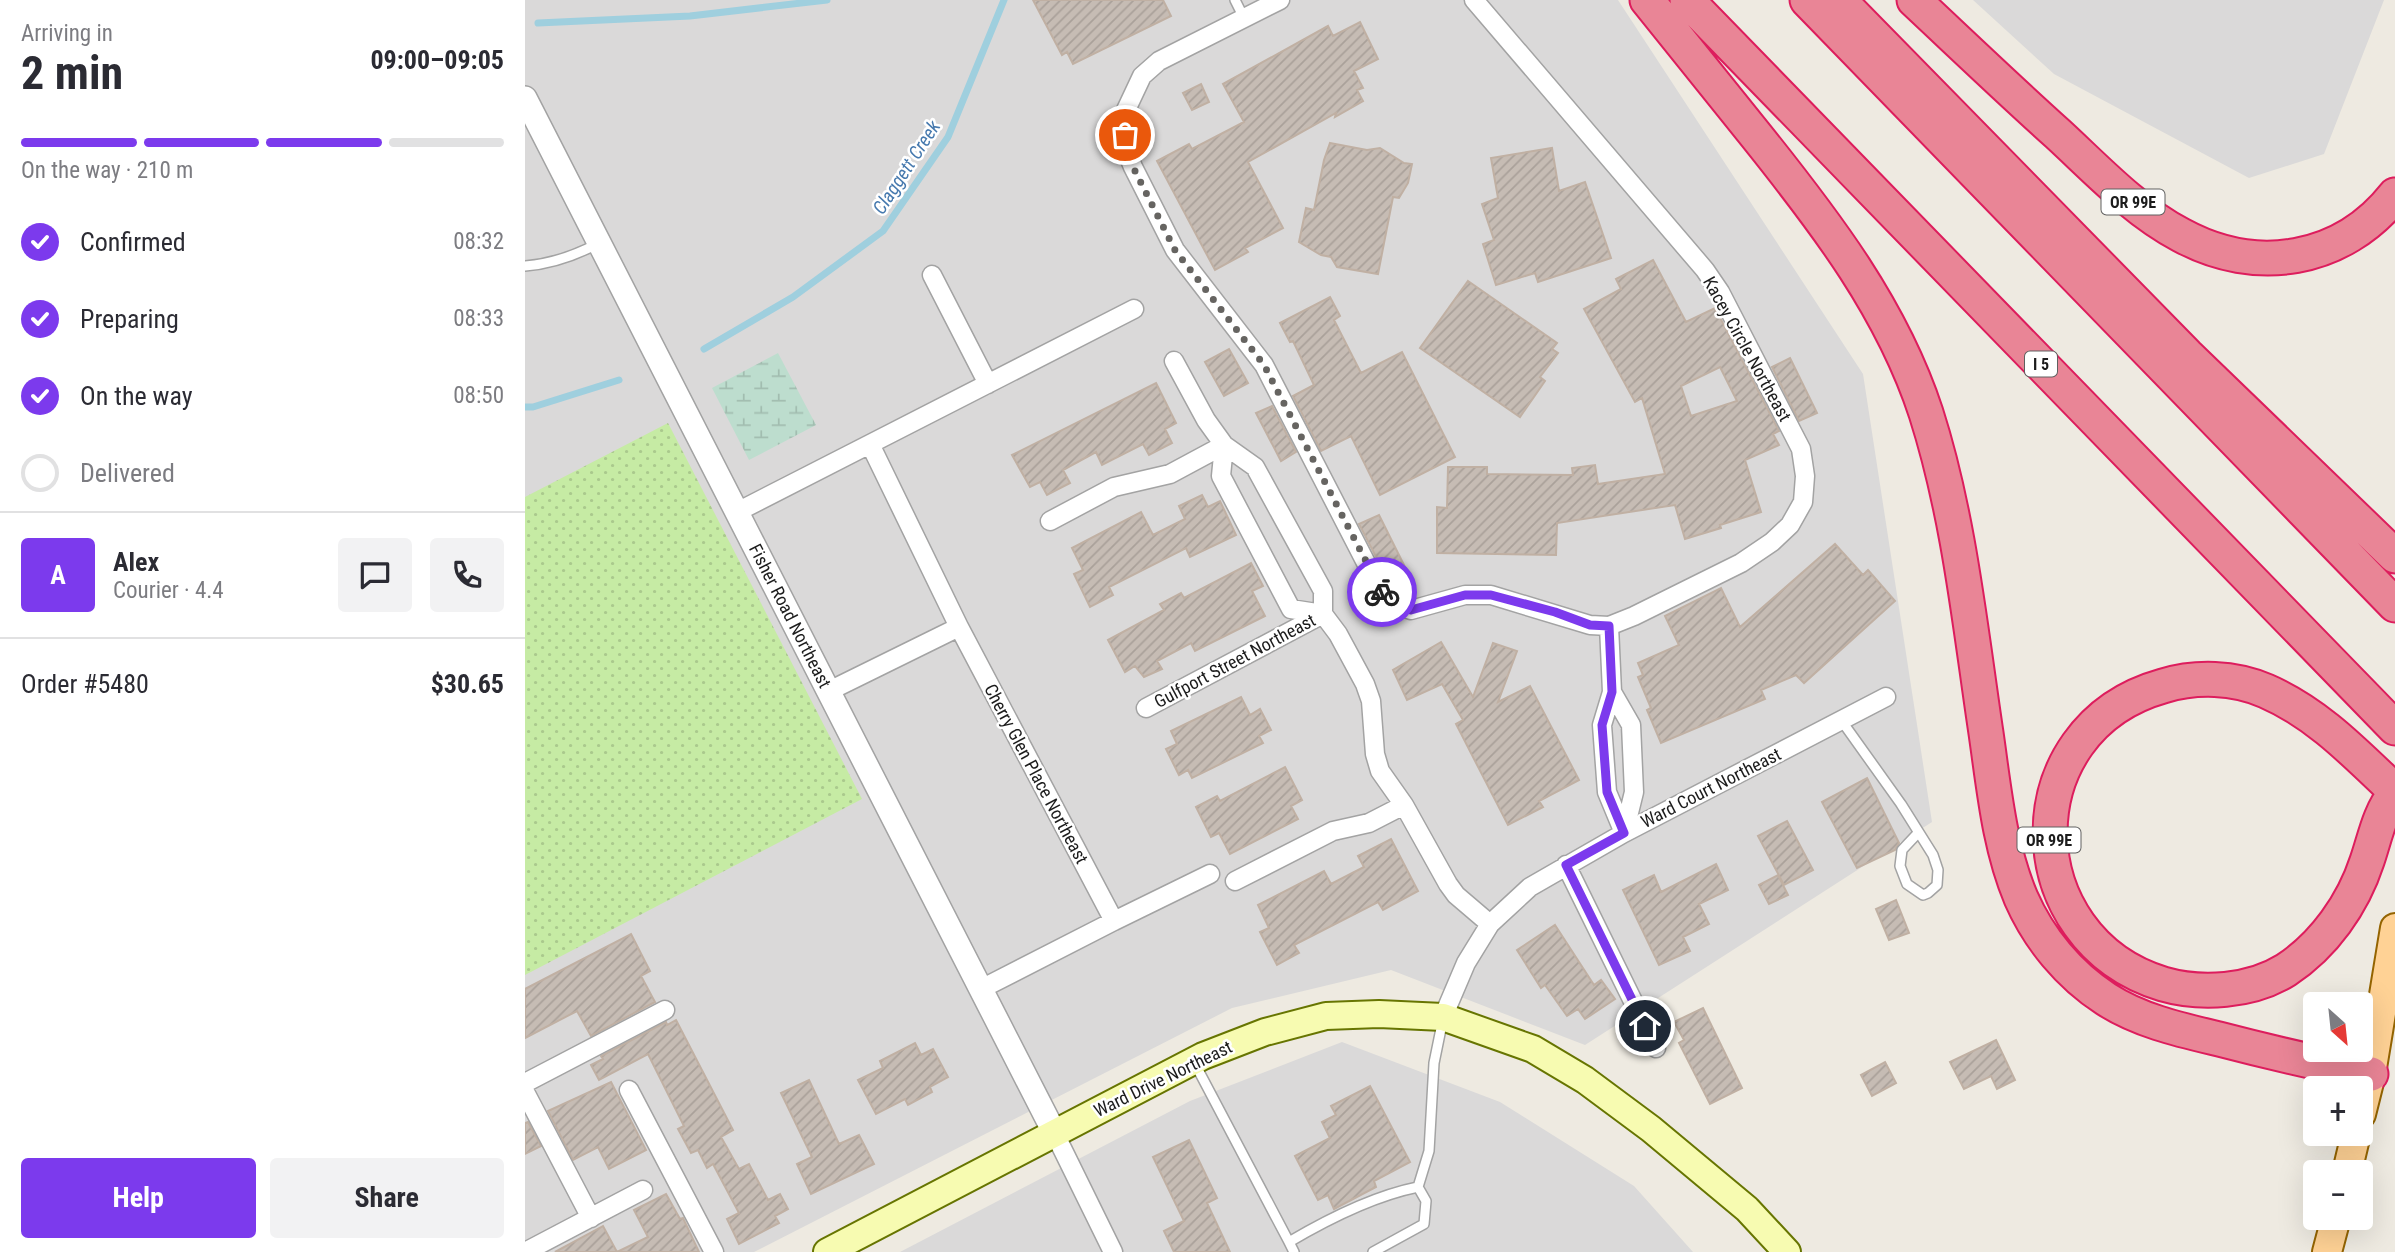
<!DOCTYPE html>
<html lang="en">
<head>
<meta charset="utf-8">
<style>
	:root { --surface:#fff; --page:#f2f2f3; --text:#2b2b33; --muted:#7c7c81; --line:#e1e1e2; --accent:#7c3aed }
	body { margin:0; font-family:"Roboto Condensed",sans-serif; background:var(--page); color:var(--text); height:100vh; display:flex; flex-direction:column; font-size:26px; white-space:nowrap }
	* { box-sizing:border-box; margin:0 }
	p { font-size:23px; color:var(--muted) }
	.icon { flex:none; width:38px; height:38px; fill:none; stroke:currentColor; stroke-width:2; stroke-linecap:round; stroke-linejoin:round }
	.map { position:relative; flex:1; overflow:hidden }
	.sheet { display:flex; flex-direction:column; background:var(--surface); width:525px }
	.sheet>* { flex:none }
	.needle { width:46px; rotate:153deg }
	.buttons { position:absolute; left:1778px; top:992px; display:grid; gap:14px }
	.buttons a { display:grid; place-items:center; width:70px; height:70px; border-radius:7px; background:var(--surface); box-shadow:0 7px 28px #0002; font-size:35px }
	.pin { position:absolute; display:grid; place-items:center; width:60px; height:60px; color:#fff; margin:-30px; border:4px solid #fff; border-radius:50%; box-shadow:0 2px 7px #0007 }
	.courier { position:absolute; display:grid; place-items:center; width:70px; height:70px; margin:-35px; border:5px solid #7c3aed; border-radius:50%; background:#fff; color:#222; box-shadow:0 2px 9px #0007 }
	.headline em { font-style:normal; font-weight:700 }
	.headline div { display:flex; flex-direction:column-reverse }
	.headline { display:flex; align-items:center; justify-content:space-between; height:119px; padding:0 21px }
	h1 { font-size:46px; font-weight:700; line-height:52px }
	.bar { display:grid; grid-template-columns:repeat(4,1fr); gap:10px 7px; align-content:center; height:84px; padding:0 21px }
	.bar i { height:9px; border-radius:5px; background:var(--line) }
	.bar .active { background:var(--accent) }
	.bar p { grid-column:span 4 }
	.line { display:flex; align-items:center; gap:18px; padding:0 21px; border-top:2px solid var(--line) }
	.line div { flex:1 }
	.round { display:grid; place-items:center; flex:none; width:74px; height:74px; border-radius:7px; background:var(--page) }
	ol { padding:0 21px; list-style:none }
	li { display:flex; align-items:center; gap:21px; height:77px }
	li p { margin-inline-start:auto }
	li .icon { padding:7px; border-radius:50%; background:var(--accent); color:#fff; stroke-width:4 }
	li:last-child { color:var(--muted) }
	li i { width:38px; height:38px; border:4px solid var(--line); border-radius:50% }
	.action { display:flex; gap:14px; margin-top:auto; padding:14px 21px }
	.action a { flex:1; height:80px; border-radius:7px; background:var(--accent); color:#fff; font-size:28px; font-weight:700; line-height:80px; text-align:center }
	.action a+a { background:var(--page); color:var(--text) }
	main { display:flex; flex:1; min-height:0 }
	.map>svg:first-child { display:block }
	.residential { fill:#dad9d9 }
	.grass { fill:url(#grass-dots) }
	.wetland { fill:url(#wetland-marsh) }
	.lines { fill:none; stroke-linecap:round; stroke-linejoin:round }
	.stream { stroke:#9fcfde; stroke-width:7 }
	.building { fill:url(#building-hatch); stroke:#c0b0a3; stroke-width:2; fill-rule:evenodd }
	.service-casing { stroke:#a3a3a3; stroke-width:12 }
	.minor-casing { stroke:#a3a3a3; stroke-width:21 }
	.tertiary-casing { stroke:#a3a3a3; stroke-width:26 }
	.secondary-casing { stroke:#677501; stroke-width:30 }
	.primary-casing { stroke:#946400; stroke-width:32 }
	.motorway-casing { stroke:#dd1d5d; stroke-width:37 }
	.service { stroke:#fff; stroke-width:9 }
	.minor { stroke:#fff; stroke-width:18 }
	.tertiary { stroke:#fff; stroke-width:23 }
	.secondary { stroke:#f7fbb1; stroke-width:26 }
	.primary { stroke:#ffd295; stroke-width:28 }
	.motorway { stroke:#e98596; stroke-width:33 }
	.done { stroke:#666461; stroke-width:7; stroke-dasharray:0 12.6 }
	.route { stroke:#7c3aed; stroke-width:9 }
	.labels { text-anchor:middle; stroke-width:5; stroke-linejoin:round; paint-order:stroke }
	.shield { fill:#fff; stroke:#606060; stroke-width:2 }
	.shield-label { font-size:16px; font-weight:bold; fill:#1c1c1c }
	.street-label { font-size:18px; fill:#1c1c1c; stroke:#fff }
	.water-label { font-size:19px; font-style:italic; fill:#4679ae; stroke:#fff }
</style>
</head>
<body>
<main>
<section class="sheet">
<div class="headline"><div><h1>2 min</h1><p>Arriving in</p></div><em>09:00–09:05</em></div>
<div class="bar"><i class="active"></i><i class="active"></i><i class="active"></i><i></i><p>On the way · 210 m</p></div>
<ol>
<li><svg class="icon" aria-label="check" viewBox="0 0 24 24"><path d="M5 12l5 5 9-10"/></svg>Confirmed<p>08:32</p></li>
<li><svg class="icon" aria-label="check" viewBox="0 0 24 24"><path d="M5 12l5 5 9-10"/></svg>Preparing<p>08:33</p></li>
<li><svg class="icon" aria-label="check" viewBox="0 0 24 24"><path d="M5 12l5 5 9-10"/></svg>On the way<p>08:50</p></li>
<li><i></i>Delivered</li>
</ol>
<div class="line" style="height:126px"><b class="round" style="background:var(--accent);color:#fff">A</b><div><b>Alex</b><p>Courier · 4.4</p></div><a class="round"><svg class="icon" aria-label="chat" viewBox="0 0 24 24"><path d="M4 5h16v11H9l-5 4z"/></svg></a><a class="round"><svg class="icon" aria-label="phone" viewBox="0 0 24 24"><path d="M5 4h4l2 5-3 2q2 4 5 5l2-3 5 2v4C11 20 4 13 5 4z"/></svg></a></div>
<div class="line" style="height:91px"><div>Order #5480</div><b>$30.65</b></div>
<div class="action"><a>Help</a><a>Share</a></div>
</section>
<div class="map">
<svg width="1870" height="1252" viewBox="0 0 1870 1252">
	<defs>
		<pattern id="grass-dots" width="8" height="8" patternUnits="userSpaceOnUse" patternTransform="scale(1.75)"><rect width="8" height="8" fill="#c6eba4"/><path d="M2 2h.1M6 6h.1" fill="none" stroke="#aac98d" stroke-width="1.8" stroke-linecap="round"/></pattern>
		<pattern id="wetland-marsh" width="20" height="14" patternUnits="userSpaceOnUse" patternTransform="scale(1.75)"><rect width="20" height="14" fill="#bdddce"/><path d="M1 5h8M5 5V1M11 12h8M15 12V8" fill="none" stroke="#a2bdb0"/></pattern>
		<pattern id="building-hatch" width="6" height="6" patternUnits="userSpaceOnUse" patternTransform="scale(1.75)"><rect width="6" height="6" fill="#c6bcb4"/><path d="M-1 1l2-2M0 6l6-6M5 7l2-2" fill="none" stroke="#aaa19a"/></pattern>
	</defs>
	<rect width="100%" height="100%" fill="#eeeae1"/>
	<path class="residential" d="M0,0H1093L1338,374L1407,822L1060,1045L866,970L707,1008L229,1252H0Z
		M1448,0H1859L1799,154L1724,178L1529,74Z
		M817,1042L975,1102L1109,1186L1168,1252H375L665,1101Z"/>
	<path class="grass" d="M143,423L337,799L0,975V497Z"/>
	<path class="wetland" d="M253,353L291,425L224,460L187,388Z"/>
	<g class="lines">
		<path class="stream" d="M13,23L165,16L302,0
			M179,349L268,297L358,231L423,137L479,0
			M0,407H8L94,380"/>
	</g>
	<path class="building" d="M508,0H638L646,16L548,64L542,52L537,55Z
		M835,22L853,59L829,71L838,88L832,90L838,101L810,117L811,113L723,162L758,228L720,248L723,252L690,270L632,161L664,144L667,149L719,122L698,84L803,26L808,36Z
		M676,84L684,102L667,110L658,93Z
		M805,143L842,150L855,148L879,163L887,164L883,183L874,198L868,197L853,274L812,267L806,257L796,255L774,242L781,208L789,210L799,160Z
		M1027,148L1034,191L1060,182L1086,258L1013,282L1010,273L971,285L958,244L969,240L957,204L973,198L966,158Z
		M1128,260L1161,322L1190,308L1254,431L1248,434L1254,445L1220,460L1236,512L1195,525L1196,528L1160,539L1150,505L1032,523L1031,555L912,553V507L922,508L923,467H962V474L1048,475L1047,468L1070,465L1073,484L1140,474L1117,398L1110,402L1059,309L1096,289L1091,279ZM1195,367L1212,401L1166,416L1156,386Z
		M943,281L1032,343L1027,349L1033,353L1015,377L1020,381L995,417L895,348Z
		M805,297L815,316L809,320L836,373L877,352L930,457L855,495L826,436L796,451L768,396L789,385L768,341L765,342L755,323Z
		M704,349L723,383L699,396L680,362Z
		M1265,358L1292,413L1274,421L1247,367Z
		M631,383L651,423L640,429L647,443L624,455L618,444L577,465L571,452L538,470L545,483L522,495L515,482L505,487L487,455Z
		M747,406L771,452L756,461L731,413Z
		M677,495L683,507L695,501L711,535L665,557L661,548L584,587L588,595L565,607L549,574L558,570L547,548L616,512L628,535L660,519L654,506Z
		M854,515L881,569L862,578L834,524Z
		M1310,544L1338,575L1343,570L1370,601L1279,683L1271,675L1236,690L1240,699L1136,743L1122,710L1126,708L1113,677L1118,675L1113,663L1154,645L1140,616L1196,588L1215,627Z
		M726,563L738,586L727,591L740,616L670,651L666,643L632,661L637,669L619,677L610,666L600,672L583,640L639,610L635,604L656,593L659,598Z
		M916,642L948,697L968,643L992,651L973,702L1005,686L1054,780L1014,801L1018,807L983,825L931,724L938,720L917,684L882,700L868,670Z
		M716,697L725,715L735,709L746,730L734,736L738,743L667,778L663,770L654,775L641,749L652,744L646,731Z
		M760,767L777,800L766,806L773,819L705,854L694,833L686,837L671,807L692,796L695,801Z
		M1342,778L1374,843L1370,850L1332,868L1297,802Z
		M1262,821L1288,870L1259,885L1233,836Z
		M866,839L893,891L858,910L853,902L769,945L774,953L752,965L735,932L744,928L733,905L799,871L806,884L839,867L833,856Z
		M1191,864L1203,890L1174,904L1184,924L1158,937L1165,951L1134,965L1098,890L1129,875L1136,892Z
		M1253,875L1263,895L1244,904L1234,885Z
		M1371,900L1384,933L1364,940L1351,909Z
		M1030,925L1069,985L1076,980L1090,999L1060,1019L1053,1009L1042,1016L1020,985L1016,988L992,950Z
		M106,934L125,971L116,976L130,1002L66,1036L52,1011L0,1038V989Z
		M1178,1008L1217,1088L1185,1104L1154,1043L1159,1040L1149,1022Z
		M151,1020L208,1130L196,1137L214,1169L224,1164L243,1200L255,1194L263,1209L250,1216L254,1223L214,1244L202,1219L214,1213L188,1164L182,1168L173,1150L166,1153L153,1129L159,1126L123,1054L74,1080L66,1065L78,1059L76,1056L141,1022L142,1025Z
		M1471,1040L1490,1080L1472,1089L1466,1076L1439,1089L1425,1062Z
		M390,1043L396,1055L408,1049L423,1077L405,1087L407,1092L383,1105L380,1099L351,1114L333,1080L358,1068L355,1061Z
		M1360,1062L1371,1083L1347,1096L1336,1075Z
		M284,1080L314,1144L334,1135L349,1164L286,1194L272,1164L287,1157L256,1093Z
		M86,1082L121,1150L84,1169L73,1147L48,1160L23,1111Z
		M845,1086L885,1162L849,1181L851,1187L809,1209L803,1195L793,1200L770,1156L805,1138L797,1122L811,1115L806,1106Z
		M3,1122L16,1146L0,1154V1123Z
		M664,1140L692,1198L682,1203L705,1252H649L639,1231L659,1221L628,1157Z
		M141,1194L155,1219L158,1218L174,1252H30L78,1226L92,1252L123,1237L109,1210Z"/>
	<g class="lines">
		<g class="service-casing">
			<path id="service" d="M710,0L719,18
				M0,266C26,264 49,256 72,244
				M1316,720L1376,804L1408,855L1413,870L1412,885L1403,893L1398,895L1382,884L1375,866L1377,850L1393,833
				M669,1062L764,1242
				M769,1252L764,1242C803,1219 848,1196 893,1187
				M848,1252L899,1224L901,1201L893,1187L904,1151L909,1063L918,1019"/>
		</g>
		<g class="minor-casing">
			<path id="minor" d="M755,0L634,61L617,76L601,110V150L608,167L650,250L739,365L855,590L868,604L886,610L940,595H966L1065,625L1084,626L1109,616L1216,563L1247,542L1265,525L1278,502L1280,476L1276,449L1195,292L1180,270L949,0
				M407,275L463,384
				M649,361L681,420L699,445L730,467L798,591V614L813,634L840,684L846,701L850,754L855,771L879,805L923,884L931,895L965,924
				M699,445L696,476L766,609L798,614
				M212,512L345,444
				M525,521L589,487L645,474L699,445
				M1084,626L1087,692L1077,725L1082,792L1099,833
				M434,627L345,444L609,309
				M304,691L434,627L589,921L456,989
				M1087,692L1106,725L1109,792L1099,833
				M621,708L798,614
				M1041,865L1131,1048
				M710,881L808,831L844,823L879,805
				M589,921L685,874
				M918,1017L941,963L965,924L1005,887L1099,833L1361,697
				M0,1083L140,1010
				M104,1090L189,1252
				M0,1092L66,1218
				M530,1134L588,1252
				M0,1252L118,1190"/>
		</g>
		<g class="tertiary-casing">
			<path id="tertiary" d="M0,98L530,1134"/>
		</g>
		<g class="secondary-casing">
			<path id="secondary" d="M302,1252L678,1056L740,1032L801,1016L854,1014L918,1017L1008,1049L1060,1080L1126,1129L1222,1209L1262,1252"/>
		</g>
		<g class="primary-casing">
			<path id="primary" d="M1836,1114L1846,1074L1870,928
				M1822,1172L1831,1134
				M1802,1252L1811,1218"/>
		</g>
		<g class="motorway-casing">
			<path id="motorway" d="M1122,0C1159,46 1196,92 1233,138C1301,223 1367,309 1401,413C1434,516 1445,626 1461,733C1469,788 1474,846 1496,898C1514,939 1544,975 1581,999C1615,1021 1656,1030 1694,1039C1744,1052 1795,1064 1846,1074
				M1162,0L1870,728
				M1282,0L1870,605
				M1314,0L1662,355L1870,556
				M1389,0C1437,45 1484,90 1533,134C1571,169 1610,211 1656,235C1731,276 1817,262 1870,195
				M1870,791C1830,753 1792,713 1741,691C1709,677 1671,676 1638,686C1485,729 1490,939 1638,984C1676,995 1726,992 1761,970C1799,945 1828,904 1842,861C1850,838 1854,813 1870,794"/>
		</g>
		<use href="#service" class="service"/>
		<use href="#minor" class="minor"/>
		<use href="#tertiary" class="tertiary"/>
		<use href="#secondary" class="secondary"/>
		<use href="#primary" class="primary"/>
		<use href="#motorway" class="motorway"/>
	</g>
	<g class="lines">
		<path class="done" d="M600,135L601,149L608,167L650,250L739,365L857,592"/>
		<path class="route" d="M857,592L868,604L886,610L940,595H966L1030,612L1065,625L1084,626L1087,692L1077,725L1082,792L1099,833L1041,865L1120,1026"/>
	</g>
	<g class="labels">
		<g class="shield">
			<rect x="1576.5" y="189.5" width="63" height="25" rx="5"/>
			<rect x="1500" y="351.5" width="32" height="25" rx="5"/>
			<rect x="1492.5" y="827.5" width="63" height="25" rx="5"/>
		</g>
		<g class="shield-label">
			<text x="1608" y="208">OR 99E</text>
			<text x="1516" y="370">I 5</text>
			<text x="1524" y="846">OR 99E</text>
		</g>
		<g class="street-label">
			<text transform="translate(1222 349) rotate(61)" y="6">Kacey Circle Northeast</text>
			<text transform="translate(265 616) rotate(63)" y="6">Fisher Road Northeast</text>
			<text transform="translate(710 661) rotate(-28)" y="6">Gulfport Street Northeast</text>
			<text transform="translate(511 774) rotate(62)" y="6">Cherry Glen Place Northeast</text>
			<text transform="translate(1186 788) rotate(-27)" y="6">Ward Court Northeast</text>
			<text transform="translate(638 1079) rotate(-26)" y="6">Ward Drive Northeast</text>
		</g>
		<g class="water-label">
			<text transform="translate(381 167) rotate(-57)" y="7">Claggett Creek</text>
		</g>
	</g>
</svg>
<div class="buttons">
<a><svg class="needle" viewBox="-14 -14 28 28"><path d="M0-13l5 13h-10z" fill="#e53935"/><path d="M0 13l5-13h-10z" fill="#7c7c81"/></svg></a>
<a>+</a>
<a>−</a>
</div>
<div class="pin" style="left:600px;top:135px;background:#ea580c"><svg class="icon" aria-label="bag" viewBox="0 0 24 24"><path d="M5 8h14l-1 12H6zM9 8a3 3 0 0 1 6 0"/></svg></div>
<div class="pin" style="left:1120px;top:1026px;background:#1f2937"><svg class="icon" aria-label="home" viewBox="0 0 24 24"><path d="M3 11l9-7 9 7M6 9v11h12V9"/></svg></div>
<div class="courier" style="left:857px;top:592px"><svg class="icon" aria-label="bike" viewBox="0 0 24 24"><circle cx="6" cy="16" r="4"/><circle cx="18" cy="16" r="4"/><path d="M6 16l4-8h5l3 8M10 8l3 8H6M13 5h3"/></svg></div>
</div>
</main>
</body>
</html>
